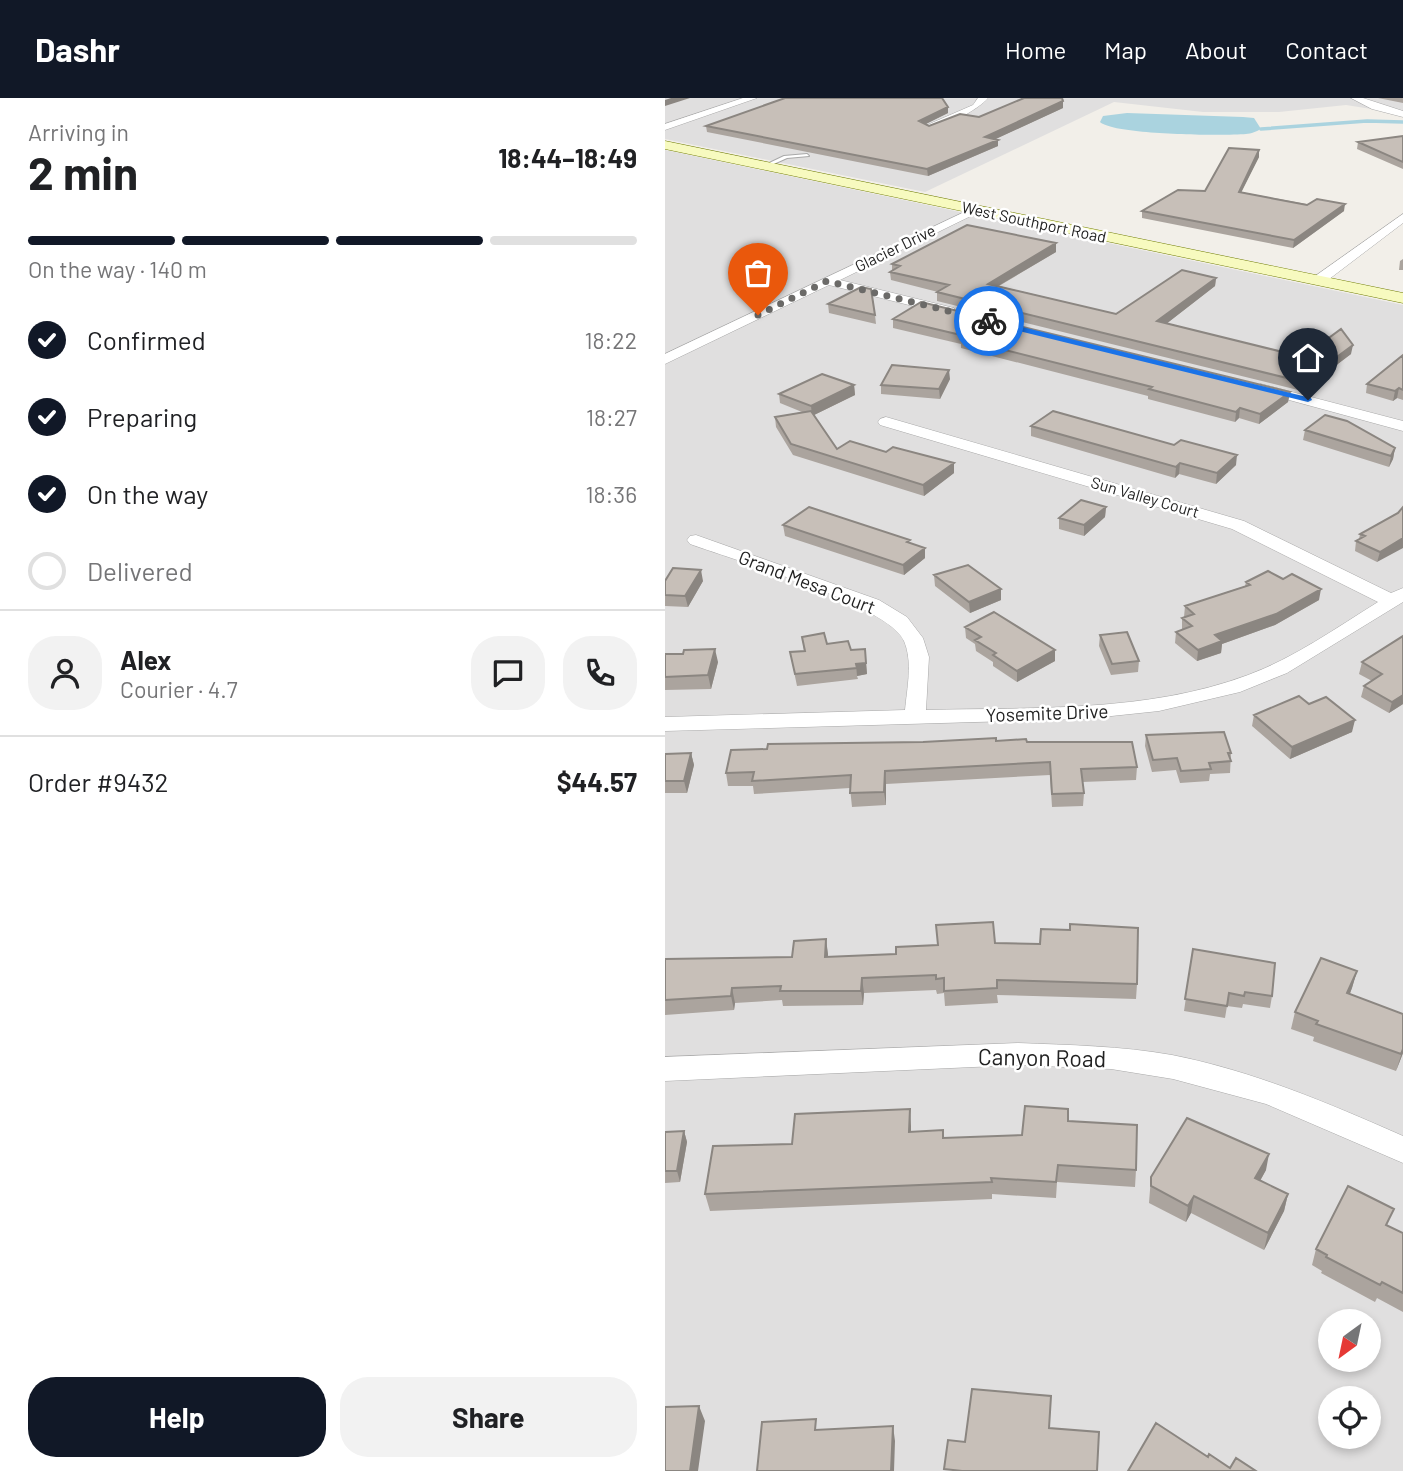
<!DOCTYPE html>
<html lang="en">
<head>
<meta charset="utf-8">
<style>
	:root { --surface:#fff; --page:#f2f2f2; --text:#202124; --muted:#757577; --line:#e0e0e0; --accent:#111827 }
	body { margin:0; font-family:Barlow,sans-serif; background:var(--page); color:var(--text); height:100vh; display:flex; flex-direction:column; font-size:26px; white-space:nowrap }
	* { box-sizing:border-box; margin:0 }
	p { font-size:23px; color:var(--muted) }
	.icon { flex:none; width:38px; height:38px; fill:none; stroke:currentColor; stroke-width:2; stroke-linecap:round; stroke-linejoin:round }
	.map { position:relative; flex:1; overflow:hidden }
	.sheet { display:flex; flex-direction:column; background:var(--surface); width:665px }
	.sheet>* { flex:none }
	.needle { width:46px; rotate:213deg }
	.fabs { position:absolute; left:653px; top:1211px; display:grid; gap:14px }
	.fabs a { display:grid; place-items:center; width:63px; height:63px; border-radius:50%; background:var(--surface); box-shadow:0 4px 10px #0003; font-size:35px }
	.pin { position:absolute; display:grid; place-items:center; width:60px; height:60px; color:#fff; margin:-72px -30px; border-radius:50% 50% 50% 0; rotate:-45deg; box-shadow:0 0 7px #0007 }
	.pin .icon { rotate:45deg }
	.courier { position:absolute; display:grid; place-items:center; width:70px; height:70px; margin:-35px; border:5px solid #1a73e8; border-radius:50%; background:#fff; color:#222; box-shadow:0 2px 9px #0007 }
	.overview em { font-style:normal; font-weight:700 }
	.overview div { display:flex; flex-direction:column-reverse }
	.overview { display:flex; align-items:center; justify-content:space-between; height:119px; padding:0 28px }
	h1 { font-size:46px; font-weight:700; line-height:52px }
	.bar { display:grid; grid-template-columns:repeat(4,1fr); gap:10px 7px; align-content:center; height:84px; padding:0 28px }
	.bar i { height:9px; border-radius:5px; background:var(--line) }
	.bar .selected { background:var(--accent) }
	.bar p { grid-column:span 4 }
	.line { display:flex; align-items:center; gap:18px; padding:0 28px; border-top:2px solid var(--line) }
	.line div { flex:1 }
	.round { display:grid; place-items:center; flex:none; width:74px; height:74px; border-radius:28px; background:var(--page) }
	ol { padding:0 28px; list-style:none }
	li { display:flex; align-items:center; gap:21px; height:77px }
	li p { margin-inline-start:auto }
	li .icon { padding:7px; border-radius:50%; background:var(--accent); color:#fff; stroke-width:4 }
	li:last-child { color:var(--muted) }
	li i { width:38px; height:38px; border:4px solid var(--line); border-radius:50% }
	.button { display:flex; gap:14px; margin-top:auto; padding:14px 28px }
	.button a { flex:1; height:80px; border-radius:28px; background:var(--accent); color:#fff; font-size:28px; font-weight:700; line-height:80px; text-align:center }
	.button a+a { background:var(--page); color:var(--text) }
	header { display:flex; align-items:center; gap:42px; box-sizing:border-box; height:98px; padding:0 35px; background:var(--accent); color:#fff }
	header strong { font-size:33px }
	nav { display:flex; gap:38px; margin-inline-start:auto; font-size:24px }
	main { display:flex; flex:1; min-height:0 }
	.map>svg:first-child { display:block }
	.residential { fill:#e0dfdf; fill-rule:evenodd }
	.water { fill:#aad3df }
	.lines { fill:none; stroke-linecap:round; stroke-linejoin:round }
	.stream { stroke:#aad3df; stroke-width:3.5 }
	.lane-casing { stroke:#a9a9a9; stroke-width:2 }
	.street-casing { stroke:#a9a9a9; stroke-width:1 }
	.secondary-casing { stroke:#707d05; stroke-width:1 }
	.lane { fill:#fff; fill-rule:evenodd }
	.street { fill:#fff; fill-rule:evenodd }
	.secondary { fill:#f7fabf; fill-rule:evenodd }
	.wall { fill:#aba49e }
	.shaded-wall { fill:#8b8681 }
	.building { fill:#c7bfb8; stroke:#8b8681; stroke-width:2 }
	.route { fill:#1a73e8 }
	.done { stroke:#6b6a68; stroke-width:7; stroke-dasharray:0 12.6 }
	.labels { text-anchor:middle; stroke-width:5; stroke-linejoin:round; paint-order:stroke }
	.far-street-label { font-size:16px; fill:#222; stroke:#fff }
	.street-label { font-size:19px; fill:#222; stroke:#fff }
	.near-street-label { font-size:23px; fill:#222; stroke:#fff }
</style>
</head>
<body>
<header>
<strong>Dashr</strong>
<nav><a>Home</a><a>Map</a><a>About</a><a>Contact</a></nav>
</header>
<main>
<section class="sheet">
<div class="overview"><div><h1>2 min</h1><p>Arriving in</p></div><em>18:44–18:49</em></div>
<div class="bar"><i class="selected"></i><i class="selected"></i><i class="selected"></i><i></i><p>On the way · 140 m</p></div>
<ol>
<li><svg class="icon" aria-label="check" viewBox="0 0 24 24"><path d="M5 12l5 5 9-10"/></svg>Confirmed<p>18:22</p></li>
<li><svg class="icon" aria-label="check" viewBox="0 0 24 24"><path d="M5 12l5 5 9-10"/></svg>Preparing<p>18:27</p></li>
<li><svg class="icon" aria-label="check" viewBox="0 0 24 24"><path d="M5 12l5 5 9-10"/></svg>On the way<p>18:36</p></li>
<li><i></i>Delivered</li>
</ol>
<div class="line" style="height:126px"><a class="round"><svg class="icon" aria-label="person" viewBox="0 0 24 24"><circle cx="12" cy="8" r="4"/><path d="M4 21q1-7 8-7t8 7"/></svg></a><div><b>Alex</b><p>Courier · 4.7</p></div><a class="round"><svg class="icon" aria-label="chat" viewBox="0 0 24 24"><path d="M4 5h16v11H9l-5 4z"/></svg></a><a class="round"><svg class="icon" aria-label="phone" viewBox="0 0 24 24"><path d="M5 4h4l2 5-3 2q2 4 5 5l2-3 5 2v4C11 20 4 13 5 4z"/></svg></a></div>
<div class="line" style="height:91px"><div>Order #9432</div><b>$44.57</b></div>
<div class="button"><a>Help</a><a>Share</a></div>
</section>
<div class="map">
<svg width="738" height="1373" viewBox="0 0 738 1373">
	<rect width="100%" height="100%" fill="#f2efe9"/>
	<path class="residential" d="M0,0H738V16L681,7L614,14H538L449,4L260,94L0,41Z
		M0,52L738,207V1373H0ZM665,1223H704V1262H665ZM665,1300H704V1339H665Z"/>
	<path class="water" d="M462,15L578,19L589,20L596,31C592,33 586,36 581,36C557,38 449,37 435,24L438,18Z"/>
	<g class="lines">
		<path class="stream" d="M596,31L702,23L738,24"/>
		<g class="lane-casing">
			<path id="lane" d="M142,56L144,58L122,60L102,69L98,68L119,58Z"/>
		</g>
		<g class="street-casing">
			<path id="street" d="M78,0H92L0,32V26Z
				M313,0H323C314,11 274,34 262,27L308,7Z
				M686,0H698L738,13V19L707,11Z
				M310,109L316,112L314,114L175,182L289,210V216L284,217L164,187L0,266V256Z
				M738,116V125L659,185H649V179Z
				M596,286L738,323V333L591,293L589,290Z
				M221,319L579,423L726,495L738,490V504L622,575L575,594L494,613L418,621L0,633V619L240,612C242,590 248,564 239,543C224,507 66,461 25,446L22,442L25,438L31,437L214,502L242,519L258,540L264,559L261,612C368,609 481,615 583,577C629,560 671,530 713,504L567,431L215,327L213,324L215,321Z
				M353,945C405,947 456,948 507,957C588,973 663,1005 738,1038V1065L601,1006L508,981L446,971L353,967L0,983V959Z"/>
		</g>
		<g class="secondary-casing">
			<path id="secondary" d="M0,43L738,195V205L0,51Z"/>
		</g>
		<use href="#lane" class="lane"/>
		<use href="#street" class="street"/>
		<use href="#secondary" class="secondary"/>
	</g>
	<path class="wall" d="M713,0H738V5Z
		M398,10L330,41L333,42V48L263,78L42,34L41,28L283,15L260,26L264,28L314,19Z
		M738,38V71L692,51L693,44Z
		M594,52V59L576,94L679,113L628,150L477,120V113L540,93Z
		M391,154L334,188L451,216L551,180L550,188L501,226L638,259L686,256L637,293L272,203V194H273L226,182L225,174L227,173V166Z
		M738,161V172H734L735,163Z
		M163,206L210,217L211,226L164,215Z
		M228,221L625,294L623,304L594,326L574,320L570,324L483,301V298L296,250V246L228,230Z
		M738,257V302L732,300L728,303L701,295L702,286Z
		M285,281L275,301L216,296V287Z
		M189,287L190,297L149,317L172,351L289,375L259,398L128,357L111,329L110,319L137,314L115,305L114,296Z
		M366,328L571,367L551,386L514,376L510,380L366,338Z
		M640,332L730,350L728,361L724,369L638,342Z
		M441,409L440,419L419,438L394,431V420Z
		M733,415L712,464L690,453L691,443L694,441L695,436Z
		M118,427L245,445L260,460L239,477L120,438Z
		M269,477L336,502L305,515L270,488Z
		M0,483H38L23,509L0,508Z
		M581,484L654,502L610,527L557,546L556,555L532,563L510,545L511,534L517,532V520L519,519L520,508L580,488Z
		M300,529L390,563L352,584L328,568V564L311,553L310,546L301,540Z
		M435,537L474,563L473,574L446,577L434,548Z
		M738,538V606L724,615L696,599L699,588L707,583L694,576L697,564Z
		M137,539L186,552L200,551L202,576L192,578L193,581L132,588L125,554L139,553Z
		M0,556L53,564L46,591L0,592Z
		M644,606L687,634L625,661L587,628L589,617Z
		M481,637L566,655L565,675L545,676L544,683L515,685L511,672L487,674L480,648Z
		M331,643L362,644L472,669L471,682L417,684L419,695L418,708L387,709L385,677L221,686V707L187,709L185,690L89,696L88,688H63L61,675Z
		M26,655L29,667L22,695H0V656Z
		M161,841L163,859L231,856L330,845L472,886L471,901L332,897L333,905L280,908L279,895L272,896L271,892L199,895L198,907L118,908L117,902L70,905L69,912L0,917V861L127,859Z
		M528,851L607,898L605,910L578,906L577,910L562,908L560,920L519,913Z
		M692,873L685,896L738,955L731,973L648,943L649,939L626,931L630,914Z
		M403,1023L471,1072L470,1089L392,1084L391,1100L327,1096V1101L45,1113L40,1096L127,1046L246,1028V1033L278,1040L357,1037Z
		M19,1033L22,1044L15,1084L0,1085V1034Z
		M601,1072L595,1083L623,1096L619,1113L599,1152L526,1115L521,1124L484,1105L486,1079Z
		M723,1128L738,1135V1214L712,1200L710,1204L656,1175L657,1173L647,1167L651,1151Z"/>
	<path class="shaded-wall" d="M6,0H25L0,8V2Z
		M398,3V10L320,46V39Z
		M283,9V15L255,29L254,23Z
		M333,42V48L263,78L262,71Z
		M594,52V59L573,101L574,94Z
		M680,106L679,113L628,150L629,142Z
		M391,145V154L323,194V186Z
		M551,180L550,188L492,233V223Z
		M688,247L686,256L637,293L638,284Z
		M284,272L285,281L275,301L274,291Z
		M189,287L190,297L147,318L146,308Z
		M734,290L732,300L728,303L730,293Z
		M625,294L623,304L594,326L595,316Z
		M575,310L574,320L570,324L571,314Z
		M730,350L728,361L724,369L726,358Z
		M572,357L571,367L551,386L552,375Z
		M289,365V375L259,398L258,387Z
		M515,365L514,376L510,380L511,369Z
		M441,409L440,419L419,438V427Z
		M738,440V450L712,464L715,454Z
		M260,450V460L239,477L238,467Z
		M36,472L38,483L23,509L20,498Z
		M336,491V502L305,515L304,504Z
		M656,491L654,502L610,527L557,546L556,555L532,563L533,552L550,537Z
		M50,551L53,564L46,591L43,577Z
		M390,552V563L352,584V573Z
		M201,565L202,576L192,578L191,566Z
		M738,597V606L724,615L727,604Z
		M690,622L687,634L625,661L627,649Z
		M26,655L29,667L22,695L19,683Z
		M220,673L221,686V707L219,694Z
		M161,841L163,856L162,874L160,859Z
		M692,873L687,890L678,912L682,895Z
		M197,880L199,895L198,907L196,893Z
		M67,890L70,905L69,912L66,898Z
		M738,951V955L731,973Z
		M245,1011L246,1028V1050L244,1034Z
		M19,1033L22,1044L15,1084L12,1073Z
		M604,1056L601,1072L587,1097L590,1080Z
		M623,1096L619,1113L599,1152L603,1135Z
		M529,1098L526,1115L521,1124L523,1108Z
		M34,1308L40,1323L33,1373H25Z
		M228,1328L230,1343L229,1373H226Z"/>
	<path class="building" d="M120,0H277L283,9L254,23L264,28L295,16L314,19L359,0H397L398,3L320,39L333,42L262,71L41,28Z
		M738,38V64L693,44Z
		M564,50L594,52L574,94L642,107L652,101L680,106L629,142L477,113L513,92L540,93Z
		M302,127L391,145L323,186L451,216L517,172L551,180L492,223L638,259L676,231L688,247L638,284L272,194L284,187L225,174L235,168L227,166Z
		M196,189L206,191L210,217L163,206Z
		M256,204L625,294L595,316L575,310L571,314L484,291L487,289L296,241L300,238L228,221Z
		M738,257V292L734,290L730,293L702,286Z
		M227,267L284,272L274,291L216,287Z
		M157,276L189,287L146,308L114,296Z
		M146,313L172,351L185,343L221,354L228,349L289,365L258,387L126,346L110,319Z
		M388,313L509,347L516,342L572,357L552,375L515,365L511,369L366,328Z
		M660,317L682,323L730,350L726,358L640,332Z
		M416,402L441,409L419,427L394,420Z
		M144,409L245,442L242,444L260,450L238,467L118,427Z
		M738,409V440L715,454L691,443L700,438L695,436L733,415Z
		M303,467L336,491L304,504L269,477Z
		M8,470L36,472L20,498L0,497V483Z
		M603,473L618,481L627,476L656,491L611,516L550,537L557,543L533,552L511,534L527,528L517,520L529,516L520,508L585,487L581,484Z
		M329,514L390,552L352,573L328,557L331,555L310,542L316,539L300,529Z
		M462,534L474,563L447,566L435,537Z
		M159,535L162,546L183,543L186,552L200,551L201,565L191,566L192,570L130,576L125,554L140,553L137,539Z
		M738,538V597L727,604L699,588L717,576L697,564Z
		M50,551L43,577L0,579V556H18L19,552Z
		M634,598L644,606L661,599L690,622L627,649L589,617Z
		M559,634L566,655H563L566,663L544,665L546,671L516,673L512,660L488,662L481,637Z
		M331,640V643L361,641L362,644H467L472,669L416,671L419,695L387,696L385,664L220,673L219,694L185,695L186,677L87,683L89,674L61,675L66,652L102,651L103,646L258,644Z
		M26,655L19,683H0V656Z
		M328,824L330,845L375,846L376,831L405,832V826L473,830L472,886L332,882V890L279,893V880L271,881V877L197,880L196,893H115L116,888L67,890L66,898L0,902V861L127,859L129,843L161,841L160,859L231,856V849L273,847L271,827Z
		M528,851L610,865L607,898L580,894L579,898L564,895L562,908L520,901Z
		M656,860L692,873L682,895L738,916V951L736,956L651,926L653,923L630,914Z
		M360,1008L403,1011V1023L472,1027L471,1072L393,1067L391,1084L326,1080L327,1084L40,1096L48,1048L127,1046L130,1016L245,1011L244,1034L278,1032V1040L357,1037Z
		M522,1020L604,1056L590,1080L623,1096L603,1135L529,1098L523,1108L486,1088V1079Z
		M19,1033L12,1073H0V1034Z
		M683,1088L729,1111L721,1127L738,1135V1195L717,1184L715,1187L661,1159L662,1157L651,1151Z
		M307,1291L386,1298L384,1330L434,1334L432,1373H297L279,1371L283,1342L300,1344Z
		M34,1308L25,1373H0V1309Z
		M151,1321L150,1332L228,1328L226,1373H92L97,1324Z
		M491,1325L543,1359L544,1356L565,1370L571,1360L591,1373H463Z"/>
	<path class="route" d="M324,221L646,300L647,302L643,304L322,225Z"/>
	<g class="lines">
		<path class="done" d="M93,217L162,183L324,223"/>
	</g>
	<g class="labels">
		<g class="far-street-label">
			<text transform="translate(369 124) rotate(12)" y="6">West Southport Road</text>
			<text transform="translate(230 150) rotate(-26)" y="6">Glacier Drive</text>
			<text transform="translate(480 399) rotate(16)" y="6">Sun Valley Court</text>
		</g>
		<g class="street-label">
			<text transform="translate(142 484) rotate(21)" y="7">Grand Mesa Court</text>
			<text transform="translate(382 615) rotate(-2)" y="7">Yosemite Drive</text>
		</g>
		<g class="near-street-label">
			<text transform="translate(377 960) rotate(1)" y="8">Canyon Road</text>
		</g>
	</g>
</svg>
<div class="fabs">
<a><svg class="needle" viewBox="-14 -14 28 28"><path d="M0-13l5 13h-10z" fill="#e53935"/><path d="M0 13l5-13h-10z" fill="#757577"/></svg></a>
<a><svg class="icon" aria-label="locate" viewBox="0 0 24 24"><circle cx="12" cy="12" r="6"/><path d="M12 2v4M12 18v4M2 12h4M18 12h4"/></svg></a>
</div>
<div class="pin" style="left:93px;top:217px;background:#ea580c"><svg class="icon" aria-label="bag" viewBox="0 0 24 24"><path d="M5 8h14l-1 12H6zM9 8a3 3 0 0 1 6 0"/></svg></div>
<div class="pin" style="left:643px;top:302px;background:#1f2937"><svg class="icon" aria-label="home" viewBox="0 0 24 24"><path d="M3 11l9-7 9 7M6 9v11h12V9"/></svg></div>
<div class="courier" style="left:324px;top:223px"><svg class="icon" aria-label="bike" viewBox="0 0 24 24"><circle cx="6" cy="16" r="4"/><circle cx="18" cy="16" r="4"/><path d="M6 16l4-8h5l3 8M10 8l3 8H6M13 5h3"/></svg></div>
</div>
</main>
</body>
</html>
